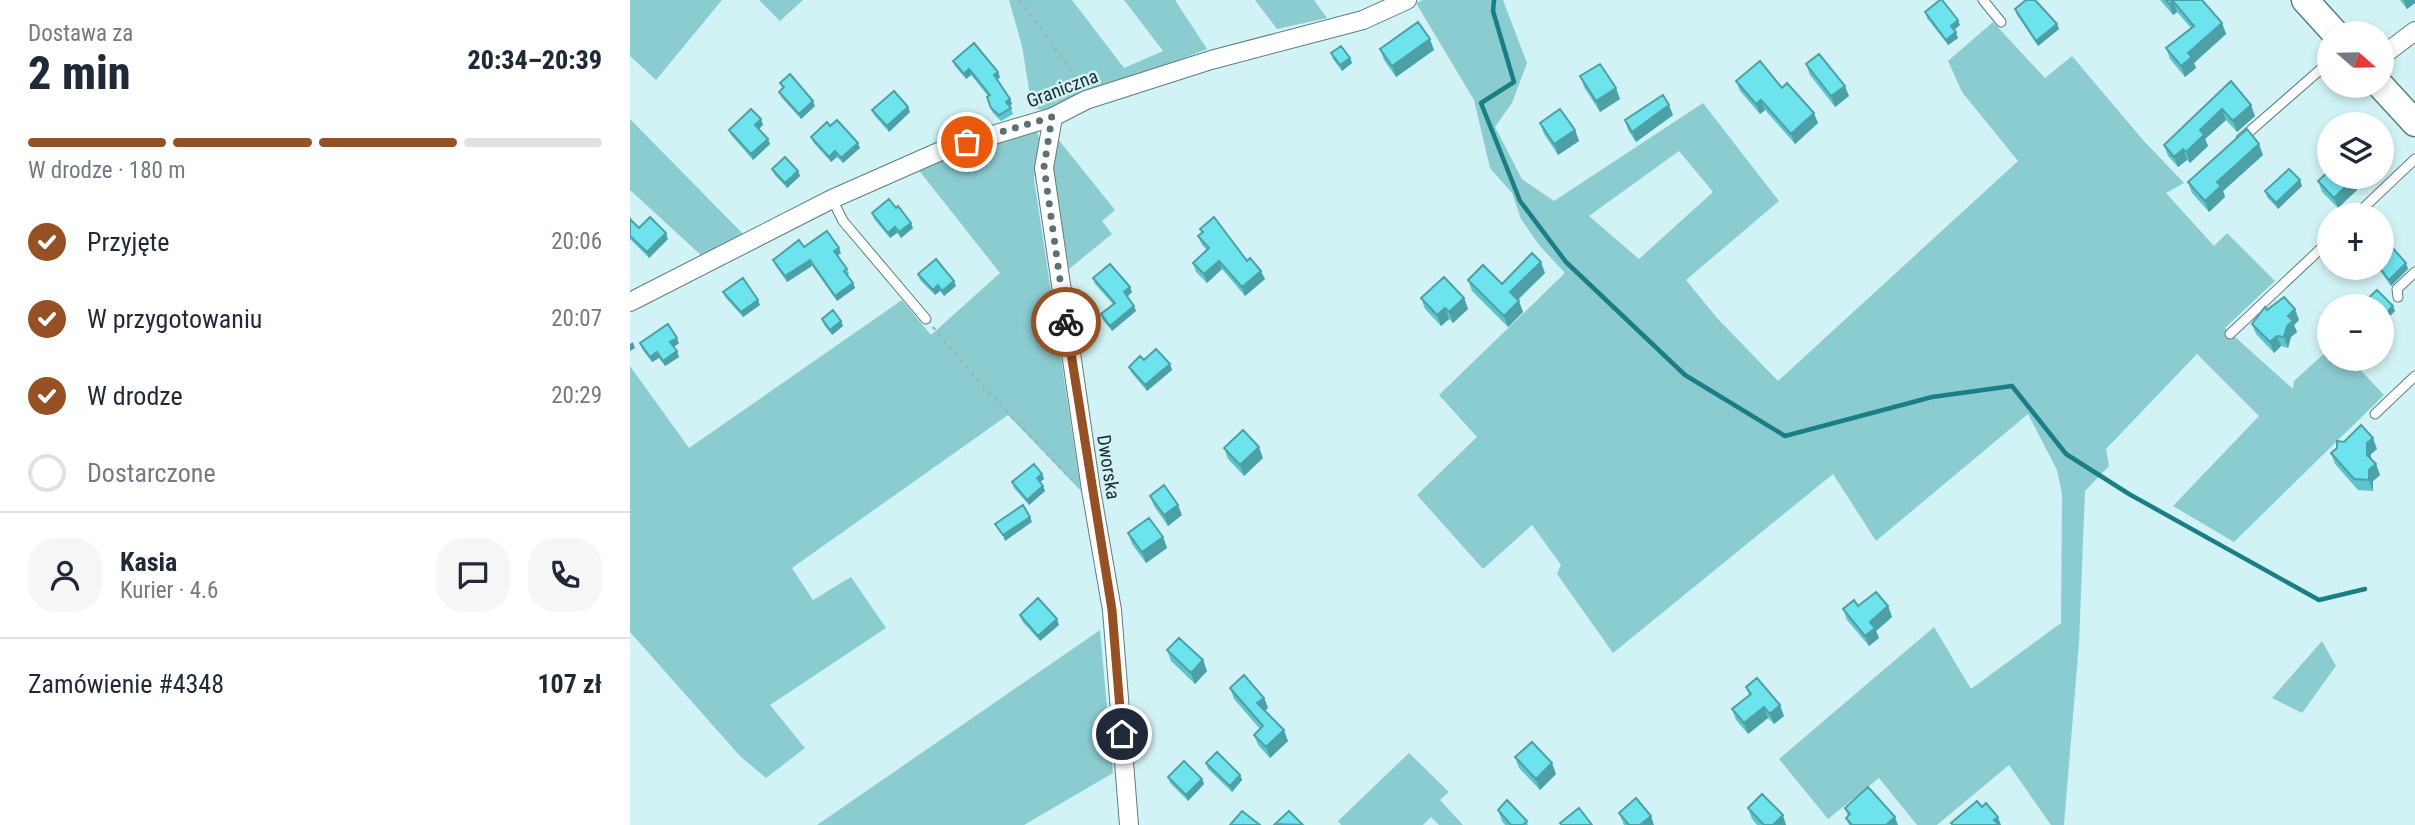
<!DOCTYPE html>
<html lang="pl">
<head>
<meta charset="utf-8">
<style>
	:root { --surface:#fff; --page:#f6f6f7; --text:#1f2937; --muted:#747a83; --line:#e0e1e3; --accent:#955123 }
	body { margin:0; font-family:"Roboto Condensed",sans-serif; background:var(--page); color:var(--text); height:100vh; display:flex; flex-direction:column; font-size:26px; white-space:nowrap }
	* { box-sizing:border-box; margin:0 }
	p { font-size:23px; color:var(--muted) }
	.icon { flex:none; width:38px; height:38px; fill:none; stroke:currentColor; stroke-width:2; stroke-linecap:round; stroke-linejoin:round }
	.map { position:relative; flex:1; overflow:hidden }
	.panel { display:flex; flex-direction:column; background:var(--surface); width:630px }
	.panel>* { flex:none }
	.needle { width:46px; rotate:110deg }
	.tools { position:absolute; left:1687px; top:21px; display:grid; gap:14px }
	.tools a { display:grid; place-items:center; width:77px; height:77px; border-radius:50%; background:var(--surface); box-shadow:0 4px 10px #0003; font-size:35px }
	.pin { position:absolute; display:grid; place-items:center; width:60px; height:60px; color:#fff; margin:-30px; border:4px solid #fff; border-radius:50%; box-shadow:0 2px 7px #0007 }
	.courier { position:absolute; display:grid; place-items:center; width:70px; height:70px; margin:-35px; border:5px solid #955123; border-radius:50%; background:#fff; color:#222; box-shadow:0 2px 9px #0007 }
	.head em { font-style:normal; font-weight:800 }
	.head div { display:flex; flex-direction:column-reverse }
	.head { display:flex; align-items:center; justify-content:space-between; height:119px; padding:0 28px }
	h1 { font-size:46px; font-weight:800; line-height:52px }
	.bar { display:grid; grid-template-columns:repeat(4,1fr); gap:10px 7px; align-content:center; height:84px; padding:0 28px }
	.bar i { height:9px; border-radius:5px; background:var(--line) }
	.bar .current { background:var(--accent) }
	.bar p { grid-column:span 4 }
	.line { display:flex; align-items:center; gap:18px; padding:0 28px; border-top:2px solid var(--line) }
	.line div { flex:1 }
	.round { display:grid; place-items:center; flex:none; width:74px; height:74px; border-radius:28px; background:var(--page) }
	ol { padding:0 28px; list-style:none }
	li { display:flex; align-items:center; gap:21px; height:77px }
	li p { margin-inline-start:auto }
	li .icon { padding:7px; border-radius:50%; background:var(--accent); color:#fff; stroke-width:4 }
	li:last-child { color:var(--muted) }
	li i { width:38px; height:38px; border:4px solid var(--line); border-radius:50% }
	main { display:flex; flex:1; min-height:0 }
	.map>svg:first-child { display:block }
	.green { fill:#8bccd1; fill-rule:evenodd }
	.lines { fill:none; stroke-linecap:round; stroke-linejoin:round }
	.stream { stroke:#197f85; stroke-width:4.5 }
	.lane-casing { stroke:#5e7c7e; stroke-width:11 }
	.street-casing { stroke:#5e7c7e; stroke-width:20 }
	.secondary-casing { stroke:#5e7c7e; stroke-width:29 }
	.path { stroke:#9ab5b6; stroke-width:2.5; stroke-dasharray:3.5 5; stroke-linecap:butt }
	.lane { stroke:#fff; stroke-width:9 }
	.street { stroke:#fff; stroke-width:18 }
	.secondary { stroke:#fff; stroke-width:26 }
	.wall { fill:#5ec4cc }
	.shaded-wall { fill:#4ca0a6 }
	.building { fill:#6de4ed; stroke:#4ca0a6; stroke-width:2 }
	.done { stroke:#5e7172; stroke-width:7; stroke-dasharray:0 12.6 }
	.route { stroke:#955123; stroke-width:9 }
	.labels { text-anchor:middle; stroke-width:5; stroke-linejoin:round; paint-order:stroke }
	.street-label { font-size:19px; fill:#1f2b2c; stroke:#d2f3f5 }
</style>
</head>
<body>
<main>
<section class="panel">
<div class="head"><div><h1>2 min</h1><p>Dostawa za</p></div><em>20:34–20:39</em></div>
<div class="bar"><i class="current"></i><i class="current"></i><i class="current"></i><i></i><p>W drodze · 180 m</p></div>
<ol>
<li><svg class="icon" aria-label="check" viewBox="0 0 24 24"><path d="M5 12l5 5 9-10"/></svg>Przyjęte<p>20:06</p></li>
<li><svg class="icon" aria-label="check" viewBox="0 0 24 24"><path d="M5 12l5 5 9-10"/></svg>W przygotowaniu<p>20:07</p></li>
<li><svg class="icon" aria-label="check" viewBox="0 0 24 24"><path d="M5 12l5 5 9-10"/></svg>W drodze<p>20:29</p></li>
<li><i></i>Dostarczone</li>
</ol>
<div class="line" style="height:126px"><a class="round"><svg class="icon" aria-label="person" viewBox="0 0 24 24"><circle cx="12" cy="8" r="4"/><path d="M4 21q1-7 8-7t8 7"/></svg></a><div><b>Kasia</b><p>Kurier · 4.6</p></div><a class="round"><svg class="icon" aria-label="chat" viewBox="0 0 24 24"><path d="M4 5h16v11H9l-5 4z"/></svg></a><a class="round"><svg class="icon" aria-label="phone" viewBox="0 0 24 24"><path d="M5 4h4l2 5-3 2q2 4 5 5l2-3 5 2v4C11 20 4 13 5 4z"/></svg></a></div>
<div class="line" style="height:91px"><div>Zamówienie #4348</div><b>107 zł</b></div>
</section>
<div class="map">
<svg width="1785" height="825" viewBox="0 0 1785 825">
	<rect width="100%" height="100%" fill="#d2f3f5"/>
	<path class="green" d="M0,0H92L26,80L0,56Z
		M129,0H173L150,21Z
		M379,0H442L494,68L533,51L494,0H545L577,49L419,111L402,108L392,46Z
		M625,0H684L697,18L647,29Z
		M793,0H873L897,63L882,103L865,127L892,179L924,201L1073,103L1149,201L1056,280L1087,318L1148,381L1388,161L1332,92L1318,61L1363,22L1415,78L1442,56L1513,140L1554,183L1536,193L1584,246L1597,233L1645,281L1595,328L1663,389L1664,381L1699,349V359H1720L1754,395L1604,542L1543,506L1629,416L1567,354L1476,449L1479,466L1455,491L1449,643L1434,825H1421L1379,765L1307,825H1287L1249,778L1198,819L1149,759L1304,627L1341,689L1431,623L1432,494L1427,470L1398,414L1246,541L1203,474L983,653L927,574L931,565L902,525L853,569L787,495L847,437L809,395L935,273L909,245L891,219L882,193L860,168L844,100L786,3ZM1049,151L1083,192L1009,259L959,216Z
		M0,119L115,236L73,257L0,190Z
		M397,128L407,132L409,138L404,179L451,491L378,415L162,568L183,600L221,577L256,628L140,705L175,748L136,778L110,756L0,632V366L59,448L272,300L301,335L370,273L287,168Z
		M428,139L485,210L472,221L482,234L439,269L423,171Z
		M470,630L483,773L394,825H187Z
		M1692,641L1706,666L1672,713L1642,698Z
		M779,753L819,792L810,800L833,825H809L801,817L793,825H711L708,821Z"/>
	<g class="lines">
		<path class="stream" d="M864,0L863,11L884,82L851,103L890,201L936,262L1055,375L1155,436L1302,397L1382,386L1436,454L1499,494L1689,600L1735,589"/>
		<g class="lane-casing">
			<path id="lane" d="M1353,0L1371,22
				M1611,139L1699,62
				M202,199L213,221L296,319
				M1726,215L1785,159
				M1768,297L1767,289L1785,272
				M1600,334L1699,241
				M1745,414L1785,376"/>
		</g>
		<g class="street-casing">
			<path id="street" d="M1752,56L1785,31
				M423,117L414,168L461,490L482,610L499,825
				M0,302L202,199L313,150L423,117L456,100L581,60L733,20L777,0"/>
		</g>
		<g class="secondary-casing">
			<path id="secondary" d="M1675,0L1705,33
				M1751,86L1785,123"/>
		</g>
		<path class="path" d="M390,0L446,77L449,85
			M303,327L349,382L442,480"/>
		<use href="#lane" class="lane"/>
		<use href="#street" class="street"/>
		<use href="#secondary" class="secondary"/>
	</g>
	<path class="wall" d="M1530,0H1572L1592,23L1596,34L1564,63L1566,68L1555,77L1540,59L1536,48L1561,28L1547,12L1543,15Z
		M1770,0H1785V3L1777,9Z
		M1385,9L1427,24L1429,29L1408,46L1387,15Z
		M1295,12L1330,25L1324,30L1328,38L1318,45L1297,18Z
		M750,49L804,50L766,77L754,60Z
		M701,53L720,58L722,63L712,71L703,59Z
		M323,61L370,77L367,80L380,99L382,104L380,106L383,114L371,121L363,113L357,97L358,96L341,75L336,79L325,66Z
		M1176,64L1219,96L1205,107L1180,75Z
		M950,76L990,99L970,112L954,87Z
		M1106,81L1152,88L1188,123L1165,144L1135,110L1130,114L1110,91Z
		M1601,81L1625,116L1607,132L1596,120L1575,139L1578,146L1560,163L1557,160L1548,167L1538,156L1534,145Z
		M150,83L185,106L171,119L151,97L149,92L152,88Z
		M242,110L280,112L259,132L244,115Z
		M1043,115L1006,142L998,130L995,120Z
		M131,119L133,125L129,129L140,144L123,160L101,135L99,130Z
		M910,123L945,130L949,141L928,155L914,134Z
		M200,126L230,148L213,163L207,157L201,162L183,142L181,137Z
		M1633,155L1593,191L1595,197L1579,212L1562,193L1558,182Z
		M142,169L168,171L170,176L157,188L144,174Z
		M1723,179L1727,190L1708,208L1692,192L1688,181Z
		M1672,186L1648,209L1637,197L1635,191Z
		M242,213L283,228L271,238L267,233L260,238L244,219Z
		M0,219L9,228L38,239L19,258L0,239Z
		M570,229L617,261L635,279L615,296L592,269L577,283L566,272L563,263L577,250L572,245L568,236L572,233Z
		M174,247L211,253L208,255L217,269L219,274L217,276L223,283L225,288L207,301L182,266L157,282L145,265L143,260Z
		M1748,268H1752L1778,269L1761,286Z
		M915,273L888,300L893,312L878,327L842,291L838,280L872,284Z
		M288,274L326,286L314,296L310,291L305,295L290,280Z
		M463,278L502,292L497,296L506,311L482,331L473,320L471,314L483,304L465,284Z
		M93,292L130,305L113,317L95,297Z
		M791,298H834L838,309L823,323L819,319L811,326L795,309Z
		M1637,310L1669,320L1664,325L1667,332L1661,337L1658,348L1651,346L1644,353L1626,334L1622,324Z
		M192,319L211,321L213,326L202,335L194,325Z
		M10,343H49L44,347L49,357L35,366L29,358L22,362L12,349Z
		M514,360L540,364L542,370L517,391L501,372L499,367Z
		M594,448L633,458L614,476L598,459Z
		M1747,449L1741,454V459L1750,475L1743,481V491L1728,490L1705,464L1701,453Z
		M412,474L414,479L410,482L415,491L399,505L384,488L382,482Z
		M520,496L552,515L538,526L524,506Z
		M498,533L533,537L537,548L516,563L502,544Z
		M1228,606H1258L1262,617L1246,631L1249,638L1239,646L1217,620L1213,609Z
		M390,615L429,625L410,641L392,621Z
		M537,650L573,660L577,671L565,684L541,661Z
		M1116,687L1154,716L1144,724L1138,718L1118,734L1106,720L1102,709L1119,695Z
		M600,688L634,698L638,708L635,711L658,741L640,758L628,745L624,735L630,729L604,699Z
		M885,757L926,774L910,790L889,768Z
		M576,763L610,775L612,780L602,792L578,769Z
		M538,777L572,779L574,784L558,801L540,783Z
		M1118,808L1156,825H1127L1122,819Z
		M1215,808L1268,825H1219L1216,818L1218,816Z
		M868,810L897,821L898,825H875L872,821Z
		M989,813L1024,825H994Z"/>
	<path class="shaded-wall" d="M1774,0H1785V3L1777,9L1774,1Z
		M1543,1L1547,12L1543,15L1539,4Z
		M1328,20L1330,25L1323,31L1321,26Z
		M1592,23L1596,34L1564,63L1566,68L1555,77L1551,66L1558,53Z
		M1427,24L1429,29L1408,46L1406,41Z
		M1326,32L1328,38L1318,45L1316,40Z
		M800,39L804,50L766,77L762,66Z
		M720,58L722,63L712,71L710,65Z
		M339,69L341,75L336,79L334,74Z
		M368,72L370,77L366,81L364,75Z
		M1215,86L1219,96L1205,107L1201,96Z
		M986,88L990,99L970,112L966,101Z
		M380,99L382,104L378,107L376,102Z
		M1131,100L1135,110L1130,114L1126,104Z
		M183,101L185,106L171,119L169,114Z
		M1039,105L1043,115L1006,142L1002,132Z
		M1621,105L1625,116L1607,132L1603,121Z
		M278,107L280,112L259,132L257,126Z
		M1592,109L1596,120L1575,139L1578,146L1560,163L1556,152L1570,130Z
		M1184,113L1188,123L1165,144L1161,134Z
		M131,119L133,125L127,130L125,125Z
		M945,130L949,141L928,155L924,144Z
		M138,139L140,144L123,160L121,154Z
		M228,143L230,148L213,163L211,158Z
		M1629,144L1633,155L1593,191L1595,197L1579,212L1575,201L1587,182Z
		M1553,149L1557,160L1548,167L1544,157Z
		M205,151L207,157L201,162L199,157Z
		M168,171L170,176L157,188L155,183Z
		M1723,179L1727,190L1708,208L1704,198Z
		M1670,180L1672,186L1648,209L1646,203Z
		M281,223L283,228L271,238L269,232Z
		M265,227L267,233L260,238L258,233Z
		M36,233L38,239L19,258L17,252Z
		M209,248L211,253L206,256L204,251Z
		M180,260L182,266L157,282L155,276Z
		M589,261L592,269L577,283L574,274Z
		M911,262L915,273L884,303L880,292Z
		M1776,263L1778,269L1761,286L1759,280Z
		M631,271L635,279L615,296L612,287Z
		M324,281L326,286L314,296L312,291Z
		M223,283L225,288L207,301L205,296Z
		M308,285L310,291L305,295L303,290Z
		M500,287L502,292L496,298L494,292Z
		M834,298L838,309L823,323L819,312Z
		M128,300L130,305L113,317L111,312Z
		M889,301L893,312L878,327L874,316Z
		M504,306L506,311L482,331L480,326Z
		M1763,306L1765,311L1752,324V317Z
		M815,308L819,319L811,326L807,315Z
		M1665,309L1669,320L1664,325L1667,332L1661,337L1658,348L1654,337L1658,316Z
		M211,321L213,326L202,335L200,330Z
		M1647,336L1651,346L1644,353L1640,342Z
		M47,338L49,343L42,348L40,342Z
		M3,342L5,348L0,351V344Z
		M47,351L49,357L35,366L33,361Z
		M27,352L29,358L22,362L20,357Z
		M540,364L542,370L517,391L515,385Z
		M1743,438L1747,449L1741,454V465L1737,455V443Z
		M629,447L633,458L614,476L610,465Z
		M1746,464L1750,475L1743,481V491L1739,480V470Z
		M412,474L414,479L409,483L407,478Z
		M413,486L415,491L399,505L397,500Z
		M548,505L552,515L538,526L534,515Z
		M400,517L402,522L375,541L373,535Z
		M533,537L537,548L516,563L512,552Z
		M1258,606L1262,617L1246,631L1249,638L1239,646L1235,636L1240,622Z
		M427,619L429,625L410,641L408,636Z
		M573,660L577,671L565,684L561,673Z
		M634,698L638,708L631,714L627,703Z
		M1150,705L1154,716L1144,724L1140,714Z
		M1134,707L1138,718L1118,734L1114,723Z
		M654,730L658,741L640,758L636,747Z
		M922,763L926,774L910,790L906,779Z
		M610,775L612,780L602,792L600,786Z
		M572,779L574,784L558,801L556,795Z
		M1153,815L1156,825H1143Z
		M1021,816L1024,825H1010Z
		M1265,817L1268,825H1256Z
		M1368,817L1371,825H1366L1364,820Z"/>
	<path class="building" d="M1310,0H1312L1328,20L1321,26L1326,32L1316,40L1295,12Z
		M1396,0H1405L1427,24L1406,41L1385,9Z
		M1536,0H1572L1592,23L1558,53L1562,57L1551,66L1536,48L1564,26L1543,1L1539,4Z
		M788,22L800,39L762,66L750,49Z
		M344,43L368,72L364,75L380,99L376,102L381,108L369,115L361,108L357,97L360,95L339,69L334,74L323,61Z
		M711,46L720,58L710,65L701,53Z
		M1189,54L1215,86L1201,96L1176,64Z
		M1130,61L1152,88L1157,83L1184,113L1161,134L1131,100L1126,104L1106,81Z
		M970,64L986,88L966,101L950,76Z
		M160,74L183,101L169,114L149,92L154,87L150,83Z
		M1601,81L1621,105L1603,121L1592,109L1570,130L1574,135L1556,152L1553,149L1544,157L1534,145Z
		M264,91L278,107L257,126L242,110Z
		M1033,95L1039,105L1002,132L995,120Z
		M121,109L131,119L125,125L138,139L121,154L99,130Z
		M930,109L945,130L924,144L910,123Z
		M207,120L228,143L211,158L205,151L199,157L181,137L197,122L200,126Z
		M1617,129L1629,144L1587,182L1591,186L1575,201L1558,182Z
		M155,157L168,171L155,183L142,169Z
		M1659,169L1670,180L1646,203L1635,191Z
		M1699,171V177H1721L1723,179L1704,198L1688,181Z
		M259,199L266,208L268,206L281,223L269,232L265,227L258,233L242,213Z
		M20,217L36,233L17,252L0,236V219L9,228Z
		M584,217L617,261L620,258L631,271L612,287L589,261L574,274L563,263L579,248L568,236L573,232L570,229Z
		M197,231L209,248L204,251L217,269L214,271L223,283L205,296L180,260L155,276L143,260L169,240L174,247Z
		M1752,236L1776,263L1759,280L1750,268H1752Z
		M902,253L911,262L880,292L889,301L874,316L838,280L853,265L872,284Z
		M306,259L324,281L312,291L308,285L303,290L288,274Z
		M480,264L500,287L494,292L504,306L480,326L471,314L485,303L463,278Z
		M814,277L834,298L819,312L815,308L807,315L791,298Z
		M113,278L128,300L111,312L93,292Z
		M1747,290L1763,306L1752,317V306H1730Z
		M1654,297L1665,309L1658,316L1663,321L1657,326L1654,337L1647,336L1640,342L1622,324L1635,307L1637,310Z
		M203,310L211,321L200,330L192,319Z
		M38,324L47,338L40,342L47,351L33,361L27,352L20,357L10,343Z
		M526,349L540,364L515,385L499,367L510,356L514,360Z
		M1731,425L1743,438L1737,443V455L1746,464L1739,470V480L1724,479L1701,453L1707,448V441L1714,442Z
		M613,430L629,447L610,465L594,448Z
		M404,464L412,474L407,478L413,486L397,500L382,482Z
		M534,485L548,505L534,515L520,496Z
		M393,505L400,517L373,535L365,524Z
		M519,518L533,537L512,552L498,533Z
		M1246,592L1258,606L1240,622L1245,628L1235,636L1213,609L1224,600L1228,606Z
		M408,598L427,619L408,636L390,615Z
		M549,638L573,660L561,673L537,650Z
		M614,675L634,698L627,703L654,730L636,747L624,735L633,726L600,688Z
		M1127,678L1150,705L1140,714L1134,707L1114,723L1102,709L1121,694L1116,687Z
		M902,742L922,763L906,779L885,757Z
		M587,752L610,775L600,786L576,763Z
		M554,761L572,779L556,795L538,777Z
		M1238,787L1265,817L1256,825H1222L1216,818L1220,814L1215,808Z
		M1132,794L1153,815L1143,825H1134L1118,808Z
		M1006,798L1021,816L1010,825H999L989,813Z
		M877,800L897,821L893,825H881L868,810Z
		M1347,801L1352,807L1356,803L1368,817L1364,820L1369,825H1323L1321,823Z
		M949,808L962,825H932L930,823Z
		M612,811L630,825H600Z
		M659,811L673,825L645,824Z"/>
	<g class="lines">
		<path class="done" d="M337,142L422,117L414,167L436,322"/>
		<path class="route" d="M436,322L482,610L492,734"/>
	</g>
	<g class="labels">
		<g class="street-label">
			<text transform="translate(432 88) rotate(-21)" y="7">Graniczna</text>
			<text transform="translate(479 467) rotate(81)" y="7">Dworska</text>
		</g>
	</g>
</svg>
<div class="tools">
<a><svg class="needle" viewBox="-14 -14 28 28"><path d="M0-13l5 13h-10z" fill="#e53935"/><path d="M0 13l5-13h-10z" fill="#747a83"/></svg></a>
<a><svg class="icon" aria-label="layers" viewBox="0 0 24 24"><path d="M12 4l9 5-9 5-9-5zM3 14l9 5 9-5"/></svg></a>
<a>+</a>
<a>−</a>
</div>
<div class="pin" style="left:337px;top:142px;background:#ea580c"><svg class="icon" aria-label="bag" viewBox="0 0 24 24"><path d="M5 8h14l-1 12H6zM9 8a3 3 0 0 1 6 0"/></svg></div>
<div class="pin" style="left:492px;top:734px;background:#1f2937"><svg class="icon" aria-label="home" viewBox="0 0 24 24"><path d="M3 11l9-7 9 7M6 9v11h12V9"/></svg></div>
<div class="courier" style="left:436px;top:322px"><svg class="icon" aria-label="bike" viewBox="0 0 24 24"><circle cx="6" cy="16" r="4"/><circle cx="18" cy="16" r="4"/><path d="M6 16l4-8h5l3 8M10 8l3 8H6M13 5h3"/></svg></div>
</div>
</main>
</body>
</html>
